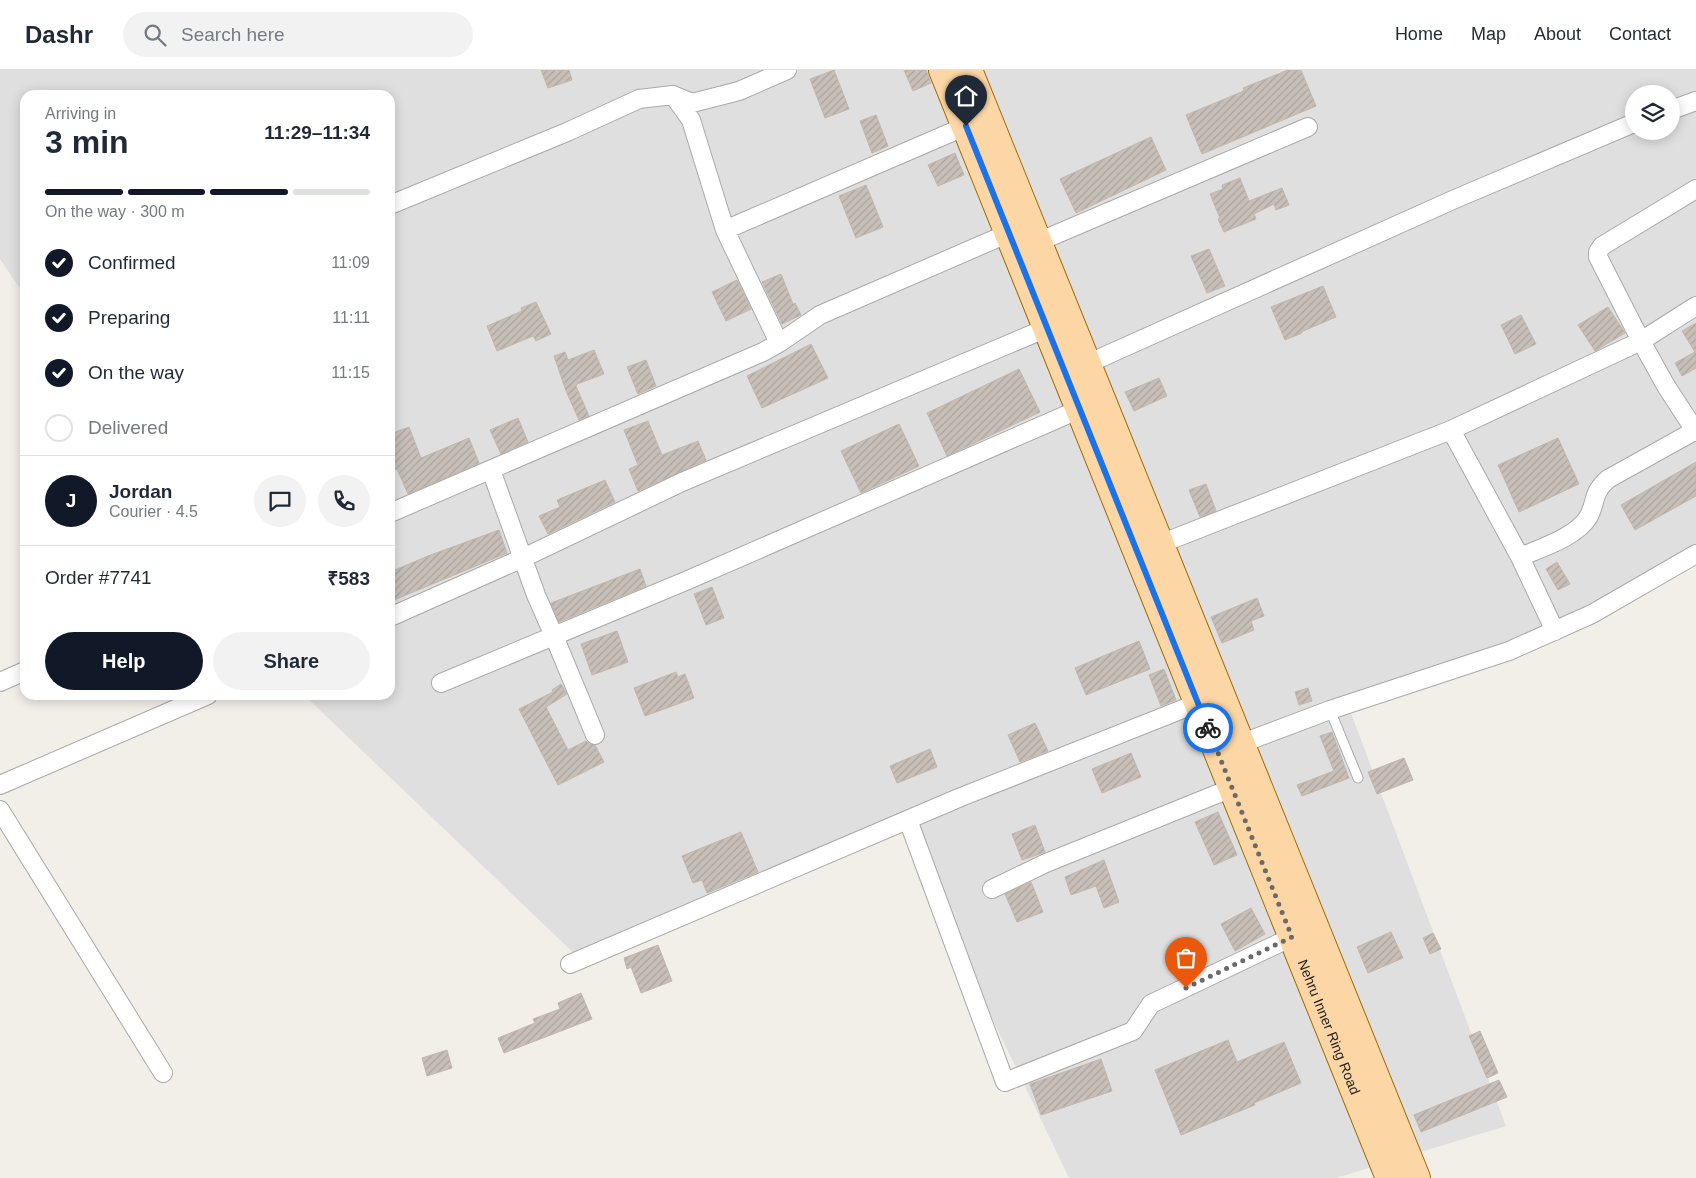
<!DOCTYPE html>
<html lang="en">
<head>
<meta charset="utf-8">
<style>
	:root { --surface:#fff; --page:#f2f2f3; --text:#1f2937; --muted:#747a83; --line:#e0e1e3; --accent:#111827 }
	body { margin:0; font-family:Helvetica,sans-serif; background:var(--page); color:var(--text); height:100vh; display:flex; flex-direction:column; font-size:19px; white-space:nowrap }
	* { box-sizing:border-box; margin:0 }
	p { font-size:16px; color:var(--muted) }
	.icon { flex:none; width:28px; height:28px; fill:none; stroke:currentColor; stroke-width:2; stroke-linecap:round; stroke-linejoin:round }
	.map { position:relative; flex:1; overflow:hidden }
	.sheet { position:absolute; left:20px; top:20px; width:375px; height:610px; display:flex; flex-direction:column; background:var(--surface); border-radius:15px; box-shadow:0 2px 12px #0003 }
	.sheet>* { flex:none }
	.fabs { position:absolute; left:1625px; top:15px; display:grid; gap:10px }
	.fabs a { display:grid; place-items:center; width:55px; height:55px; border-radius:50%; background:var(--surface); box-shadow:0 2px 12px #0003; font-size:25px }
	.pin { position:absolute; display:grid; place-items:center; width:42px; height:42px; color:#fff; margin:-51px -21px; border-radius:50% 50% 50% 0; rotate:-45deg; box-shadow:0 0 5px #0007 }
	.pin .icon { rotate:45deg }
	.courier { position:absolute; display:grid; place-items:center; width:50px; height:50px; margin:-25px; border:4px solid #1a73e8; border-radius:50%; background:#fff; color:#222; box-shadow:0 1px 6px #0007 }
	.headline em { font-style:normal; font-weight:800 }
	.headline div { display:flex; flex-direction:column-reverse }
	.headline { display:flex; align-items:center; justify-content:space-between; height:85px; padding:0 25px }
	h1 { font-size:32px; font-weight:800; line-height:38px }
	.bar { display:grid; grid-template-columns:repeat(4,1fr); gap:8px 5px; align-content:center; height:60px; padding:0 25px }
	.bar i { height:6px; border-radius:4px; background:var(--line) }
	.bar .active { background:var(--accent) }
	.bar p { grid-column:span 4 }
	.line { display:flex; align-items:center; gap:12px; padding:0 25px; border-top:1px solid var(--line) }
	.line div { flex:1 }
	.round { display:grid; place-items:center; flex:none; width:52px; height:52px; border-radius:26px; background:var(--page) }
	ol { padding:0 25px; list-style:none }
	li { display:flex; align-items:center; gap:15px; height:55px }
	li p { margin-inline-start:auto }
	li .icon { padding:5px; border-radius:50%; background:var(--accent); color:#fff; stroke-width:4 }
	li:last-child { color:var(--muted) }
	li i { width:28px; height:28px; border:2px solid var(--line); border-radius:50% }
	.action { display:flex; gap:10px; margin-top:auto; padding:10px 25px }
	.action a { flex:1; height:58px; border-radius:30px; background:var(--accent); color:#fff; font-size:20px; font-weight:800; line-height:58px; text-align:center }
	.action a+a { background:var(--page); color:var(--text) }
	header { display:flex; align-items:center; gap:30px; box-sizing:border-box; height:70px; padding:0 25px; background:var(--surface); border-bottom:1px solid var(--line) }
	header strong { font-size:24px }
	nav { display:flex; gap:28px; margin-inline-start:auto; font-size:18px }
	.search { width:350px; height:45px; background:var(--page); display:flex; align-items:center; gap:12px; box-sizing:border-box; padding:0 18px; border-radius:28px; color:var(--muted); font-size:19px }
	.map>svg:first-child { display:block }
	.residential { fill:#e0dfdf; fill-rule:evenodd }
	.building { fill:url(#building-hatch); stroke:#c4b6ab }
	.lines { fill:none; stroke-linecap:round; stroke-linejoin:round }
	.lane-casing { stroke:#a9a9a9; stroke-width:11 }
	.street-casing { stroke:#a9a9a9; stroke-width:20 }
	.primary-casing { stroke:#a06b00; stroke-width:30 }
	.lane { stroke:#fff; stroke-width:9 }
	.street { stroke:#fff; stroke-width:18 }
	.primary { stroke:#fcd6a4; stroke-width:28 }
	.done { stroke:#6b6a68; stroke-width:5; stroke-dasharray:0 9 }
	.route { stroke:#1a73e8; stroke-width:6 }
	.labels { text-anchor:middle; stroke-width:5; stroke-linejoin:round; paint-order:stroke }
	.street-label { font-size:14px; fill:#222; stroke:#fff }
</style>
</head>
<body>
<header>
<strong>Dashr</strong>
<div class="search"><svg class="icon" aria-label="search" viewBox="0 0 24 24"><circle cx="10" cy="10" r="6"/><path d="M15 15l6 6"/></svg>Search here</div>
<nav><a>Home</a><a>Map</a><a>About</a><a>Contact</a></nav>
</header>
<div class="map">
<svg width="1696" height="1108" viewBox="0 0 1696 1108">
	<defs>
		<pattern id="building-hatch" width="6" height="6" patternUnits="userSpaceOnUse" patternTransform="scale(1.25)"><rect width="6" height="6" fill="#c7bfb8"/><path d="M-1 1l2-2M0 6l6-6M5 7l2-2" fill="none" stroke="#aba49e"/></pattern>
	</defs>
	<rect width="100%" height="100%" fill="#f2efe9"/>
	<path class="residential" d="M0,0H1696V483L1560,565L1351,643L1506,1056L1336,1108H1069L902,761L581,890L304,625H390V25H25V226L0,189ZM1634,24H1671V61H1634Z"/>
	<path class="building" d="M541,0H569L572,10L548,18Z
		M834,0L849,39L825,48L810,9Z
		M904,0H926L931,13L913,21Z
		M1288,0H1301L1316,36L1202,84L1186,45L1244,21L1243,18Z
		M876,45L888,76L872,83L860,51Z
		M1151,67L1166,100L1076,143L1060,109Z
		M955,83L964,105L938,116L928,95Z
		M1240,108L1249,131L1282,118L1289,135L1276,140L1274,134L1254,144L1256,149L1224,162L1218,149L1220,148L1210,124L1223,119L1222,115Z
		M866,115L883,157L856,168L839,126Z
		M1209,179L1225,216L1207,223L1191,186Z
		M781,204L793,234L795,233L801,245L782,254L762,212Z
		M737,210L751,239L726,251L712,222Z
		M1323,216L1336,247L1301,262L1302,263L1285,270L1271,237Z
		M536,232L551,264L536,271L533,266L497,281L487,256L522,241L521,238Z
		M1608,237L1625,263L1595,281L1578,255Z
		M1521,245L1536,274L1515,284L1501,255Z
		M1696,253V298L1682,306L1675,293L1695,282L1682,261Z
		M811,274L828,308L762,338L747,306Z
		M594,280L604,304L577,314L576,316L589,346L579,350L566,321L554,286L565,282L568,290Z
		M646,290L656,316L638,324L627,297Z
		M1019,299L1040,342L947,386L927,343Z
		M1159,308L1167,326L1134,341L1125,322Z
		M518,348L528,372L501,384L490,360Z
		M648,351L662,385L698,371L706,390L638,421L629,399L638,395L624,360Z
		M899,354L919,396L861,423L841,381Z
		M409,357L421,388L469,368L479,393L408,424L397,399L390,402V364Z
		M1558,368L1579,414L1519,442L1498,395Z
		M1696,392V426L1635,460L1621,435Z
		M605,410L615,432L548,464L539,446L560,437L557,430Z
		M1206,414L1216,441L1200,447L1189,420Z
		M499,460L507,483L394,530L390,522V502L428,486Z
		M1557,492L1570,514L1558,520L1546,499Z
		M640,499L646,516L559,552L551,533Z
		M712,517L724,548L706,555L694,524Z
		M1257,528L1264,546L1251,551L1254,560L1222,573L1211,547Z
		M617,561L628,592L592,605L581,574Z
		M1139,571L1150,599L1086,625L1075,598Z
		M1164,599L1176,630L1161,636L1149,605Z
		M676,602L678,607L685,604L694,628L645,646L634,618Z
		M561,614L567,624L546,637L568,680L586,671L589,674L595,675L604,692L558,715L519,639L553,622L552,620Z
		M1308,618L1312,631L1299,635L1295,622Z
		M1035,653L1048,681L1020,692L1008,665Z
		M1332,662L1349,708L1302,726L1297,715L1334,701L1320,666Z
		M930,679L937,697L897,713L890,696Z
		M1131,683L1141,707L1102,723L1092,699Z
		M1404,688L1413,710L1377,724L1368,702Z
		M1218,742L1237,785L1214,795L1195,752Z
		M1035,755L1045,782L1022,790L1012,764Z
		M741,762L758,802L707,823L702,810L693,813L682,786Z
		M1104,790L1119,832L1104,838L1096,816L1071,825L1065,807Z
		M1031,812L1043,842L1017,852L1005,824Z
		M1251,838L1265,864L1235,881L1221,854Z
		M1391,862L1403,888L1368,903L1357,877Z
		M1433,863L1441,879L1430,884L1423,868Z
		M658,875L672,911L641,923L631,897L627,899L624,888Z
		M581,923L592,949L504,983L498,968L535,953L533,949L560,939L558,933Z
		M1480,961L1498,1003L1487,1008L1469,966Z
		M1228,970L1237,992L1284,972L1301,1013L1254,1033L1255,1035L1181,1065L1155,1000Z
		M447,980L452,998L427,1006L422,988Z
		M1101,989L1112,1021L1041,1045L1030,1014Z
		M1499,1010L1507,1027L1421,1062L1414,1045Z"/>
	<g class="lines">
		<g class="lane-casing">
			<path id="lane" d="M1330,640L1358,708"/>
		</g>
		<g class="street-casing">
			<path id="street" d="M673,25L692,33L739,21L787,0
				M1671,40L1696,31
				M1696,119L1602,176L1598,182V187L1641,271L1666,316L1696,362
				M390,135L567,62L639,29L673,25L691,50L725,160L779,273
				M725,160L966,56
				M1038,172L1308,57
				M1087,294L1455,129L1634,53
				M1451,360L1520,487L1555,561
				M491,400L536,525L554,566L595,665
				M390,443L763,282L779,273L820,245L1009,163
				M1160,474L1451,360L1641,271L1696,236
				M1520,487C1541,478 1577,467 1589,446C1597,430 1592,423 1608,409L1696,360
				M390,547L523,488L682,412L1047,258
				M0,612L25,601
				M441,613L688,510L1080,339
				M1240,674L1330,640L1509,581L1592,544L1696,484
				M0,715L208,625
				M0,740L163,1003
				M908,750L1005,1012L1133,961L1151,934L1292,867
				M992,819L1046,793L1232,718
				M570,894L961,727L1198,633"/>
		</g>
		<g class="primary-casing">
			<g id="primary">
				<path id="s1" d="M943,0L1390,1108"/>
				<path d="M968,0L1416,1108"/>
			</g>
		</g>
		<use href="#lane" class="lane"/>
		<use href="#street" class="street"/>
		<use href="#primary" class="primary"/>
	</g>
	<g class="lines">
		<path class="done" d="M1186,918L1292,867L1208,658"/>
		<path class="route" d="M966,56L1208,658"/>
	</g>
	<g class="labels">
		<g class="street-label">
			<text dy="5" stroke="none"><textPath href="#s1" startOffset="1032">Nehru Inner Ring Road</textPath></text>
		</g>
	</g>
</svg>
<div class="fabs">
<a><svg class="icon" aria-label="layers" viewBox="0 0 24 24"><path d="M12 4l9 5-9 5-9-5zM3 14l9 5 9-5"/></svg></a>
</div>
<div class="pin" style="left:1186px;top:918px;background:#ea580c"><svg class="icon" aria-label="bag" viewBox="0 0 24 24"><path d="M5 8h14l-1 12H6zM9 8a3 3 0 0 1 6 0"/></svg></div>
<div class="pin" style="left:966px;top:56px;background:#1f2937"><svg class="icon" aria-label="home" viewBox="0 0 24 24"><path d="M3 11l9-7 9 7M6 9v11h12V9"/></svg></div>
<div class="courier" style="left:1208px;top:658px"><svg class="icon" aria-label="bike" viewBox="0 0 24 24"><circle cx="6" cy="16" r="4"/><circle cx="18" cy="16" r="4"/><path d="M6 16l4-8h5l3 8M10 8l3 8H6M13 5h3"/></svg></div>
<section class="sheet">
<div class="headline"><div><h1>3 min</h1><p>Arriving in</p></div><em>11:29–11:34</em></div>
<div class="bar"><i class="active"></i><i class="active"></i><i class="active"></i><i></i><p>On the way · 300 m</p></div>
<ol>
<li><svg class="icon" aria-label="check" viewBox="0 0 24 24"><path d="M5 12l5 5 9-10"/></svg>Confirmed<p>11:09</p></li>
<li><svg class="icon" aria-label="check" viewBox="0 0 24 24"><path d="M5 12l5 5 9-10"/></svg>Preparing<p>11:11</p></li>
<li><svg class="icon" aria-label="check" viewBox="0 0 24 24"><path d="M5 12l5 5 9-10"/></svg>On the way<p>11:15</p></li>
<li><i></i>Delivered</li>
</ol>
<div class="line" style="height:90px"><b class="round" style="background:var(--accent);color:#fff">J</b><div><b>Jordan</b><p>Courier · 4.5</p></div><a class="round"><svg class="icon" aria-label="chat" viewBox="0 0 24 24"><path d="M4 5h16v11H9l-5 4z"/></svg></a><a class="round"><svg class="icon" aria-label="phone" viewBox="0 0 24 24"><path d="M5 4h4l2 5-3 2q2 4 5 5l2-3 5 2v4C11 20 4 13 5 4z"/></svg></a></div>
<div class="line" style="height:65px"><div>Order #7741</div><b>₹583</b></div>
<div class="action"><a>Help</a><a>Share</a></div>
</section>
</div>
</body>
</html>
